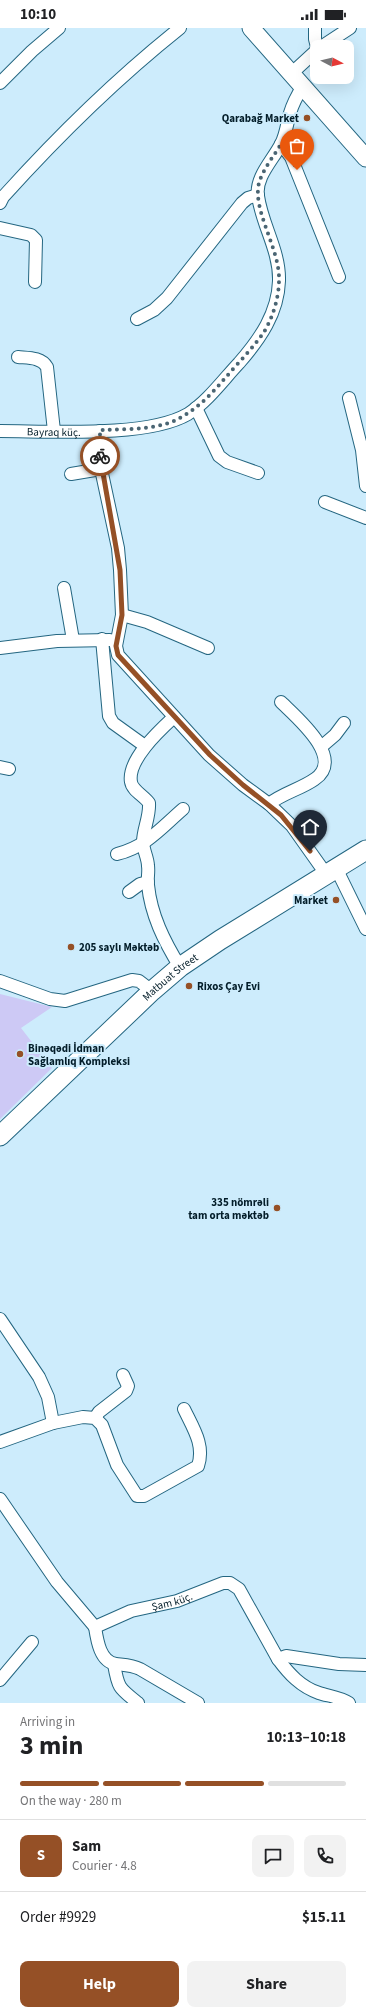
<!DOCTYPE html>
<html lang="en">
<head>
<meta charset="utf-8">
<style>
	:root { --surface:#fff; --page:#f2f2f2; --text:#202124; --muted:#757577; --line:#e0e0e0; --accent:#955026 }
	body { margin:0; font-family:"Source Sans 3",sans-serif; background:var(--page); color:var(--text); height:100vh; display:flex; flex-direction:column; font-size:15px; white-space:nowrap }
	* { box-sizing:border-box; margin:0 }
	p { font-size:13px; color:var(--muted) }
	.icon { flex:none; width:22px; height:22px; fill:none; stroke:currentColor; stroke-width:2; stroke-linecap:round; stroke-linejoin:round }
	.map { position:relative; height:1675px; overflow:hidden }
	.sheet { display:flex; flex-direction:column; background:var(--surface); flex:1 }
	.sheet>* { flex:none }
	.needle { width:26px; rotate:97deg }
	.controls { position:absolute; left:310px; top:12px; display:grid; gap:8px }
	.controls a { display:grid; place-items:center; width:44px; height:44px; border-radius:8px; background:var(--surface); box-shadow:0 4px 16px #0002; font-size:20px }
	.pin { position:absolute; display:grid; place-items:center; width:34px; height:34px; color:#fff; margin:-41px -17px; border-radius:50% 50% 50% 0; rotate:-45deg; box-shadow:0 0 4px #0007 }
	.pin .icon { rotate:45deg }
	.courier { position:absolute; display:grid; place-items:center; width:40px; height:40px; margin:-20px; border:3px solid #955026; border-radius:50%; background:#fff; color:#222; box-shadow:0 1px 5px #0007 }
	.head em { font-style:normal; font-weight:700 }
	.head div { display:flex; flex-direction:column-reverse }
	.head { display:flex; align-items:center; justify-content:space-between; height:68px; padding:0 20px }
	h1 { font-size:26px; font-weight:700; line-height:30px }
	.bar { display:grid; grid-template-columns:repeat(4,1fr); gap:6px 4px; align-content:center; height:48px; padding:0 20px }
	.bar i { height:5px; border-radius:3px; background:var(--line) }
	.bar .active { background:var(--accent) }
	.bar p { grid-column:span 4 }
	.line { display:flex; align-items:center; gap:10px; padding:0 20px; border-top:1px solid var(--line) }
	.line div { flex:1 }
	.round { display:grid; place-items:center; flex:none; width:42px; height:42px; border-radius:8px; background:var(--page) }
	.button { display:flex; gap:8px; margin-top:auto; padding:8px 20px }
	.button a { flex:1; height:46px; border-radius:8px; background:var(--accent); color:#fff; font-size:16px; font-weight:700; line-height:46px; text-align:center }
	.button a+a { background:var(--page); color:var(--text) }
	.status { display:flex; justify-content:space-between; align-items:center; height:28px; padding:0 20px; background:var(--surface); direction:ltr }
	.status svg { height:11px; fill:currentColor }
	.map>svg:first-child { display:block }
	.green { fill:#cdc9f5 }
	.lines { fill:none; stroke-linecap:round; stroke-linejoin:round }
	.minor-casing { stroke:#246681; stroke-width:14 }
	.secondary-casing { stroke:#246681; stroke-width:19 }
	.primary-casing { stroke:#246681; stroke-width:21 }
	.minor { stroke:#fff; stroke-width:12 }
	.secondary { stroke:#fff; stroke-width:17 }
	.primary { stroke:#fff; stroke-width:19 }
	.done { stroke:#4a6573; stroke-width:4; stroke-dasharray:0 7.2 }
	.route { stroke:#955026; stroke-width:5 }
	.poi-dot { fill:#955026; stroke:#cdecfc; stroke-width:1.5 }
	.labels { text-anchor:middle; stroke-width:4; stroke-linejoin:round; paint-order:stroke }
	.poi-label { font-size:11px; font-weight:bold; fill:#031d29; stroke:#cdecfc; text-anchor:end }
	.street-label { font-size:11px; fill:#031d29; stroke:#cdecfc }
</style>
</head>
<body>
<div class="status"><b>10:10</b><svg viewBox="0 0 49 12"><path d="M0 12V9h3v3zM5 12V6h3v6zM10 12V3h3v9zM15 12V0h3v12zM26 1h20v11H26zM47 4h2v5h-2z"/></svg></div>
<div class="map">
<svg width="366" height="1675" viewBox="0 0 366 1675">
	<rect width="100%" height="100%" fill="#cdecfc"/>
	<path class="green" d="M0,966L52,979L21,1000L52,1040L0,1091Z"/>
	<g class="lines">
		<g class="minor-casing">
			<g id="minor">
				<path d="M315,0V11L317,19"/>
				<path d="M321,19L350,0"/>
				<path d="M292,45L317,22"/>
				<path d="M0,55L32,23L59,0"/>
				<path d="M281,116L291,129L339,249"/>
				<path d="M0,175L3,169C58,108 116,51 180,0"/>
				<path d="M0,200L31,207L36,212L35,254"/>
				<path d="M137,291L154,282L167,270L242,175L248,170L258,167"/>
				<path d="M18,329C28,330 41,329 47,339L54,403"/>
				<path d="M349,370L362,422L366,458"/>
				<path d="M196,380L219,428L227,434L258,445"/>
				<path id="s1" d="M0,403C49,403 147,410 188,386C208,373 223,352 239,335C260,311 278,285 279,253C280,223 262,197 258,168C255,149 273,132 281,116C286,107 287,95 290,85C293,75 298,66 303,58"/>
				<path d="M100,403L101,441L118,520L120,542L122,587L116,618L118,627L209,727L243,757L269,776L292,798L326,846"/>
				<path d="M71,446L101,441"/>
				<path d="M325,474L366,490"/>
				<path d="M64,560L73,612"/>
				<path d="M122,587L147,594L208,620"/>
				<path d="M102,611L109,688L113,695L145,718"/>
				<path d="M0,620L57,613L110,612"/>
				<path d="M174,689C160,702 127,732 131,754C132,762 144,768 149,775C150,789 143,801 143,814C143,822 148,830 148,838C149,844 147,851 148,857C151,887 164,913 180,939"/>
				<path d="M321,719L335,707L344,695"/>
				<path d="M0,739L9,741"/>
				<path d="M269,776C283,765 301,761 315,751C346,730 295,688 281,674"/>
				<path d="M117,826C146,819 161,800 183,781"/>
				<path d="M336,840L366,901"/>
				<path d="M129,864L140,856L148,854"/>
				<path d="M0,953L50,971L65,973L132,952L139,953L152,963"/>
				<path d="M0,1291L39,1349L48,1369L53,1395"/>
				<path d="M95,1390L99,1384L126,1363L128,1358L123,1347"/>
				<path d="M0,1414L53,1395L83,1389L95,1390L102,1397L117,1437L137,1468H144L198,1438C205,1417 193,1400 184,1381"/>
				<path id="s2" d="M0,1471L57,1554L95,1599L131,1583L177,1573L223,1555H230L239,1561L278,1631L286,1628L339,1636L366,1637"/>
				<path d="M95,1599C97,1612 100,1634 116,1636C125,1637 132,1637 140,1641L198,1675"/>
				<path d="M278,1631C289,1646 301,1659 319,1665C328,1668 340,1669 349,1675"/>
				<path d="M114,1636C118,1660 119,1660 138,1675"/>
				<path d="M0,1652L32,1614"/>
			</g>
		</g>
		<g class="secondary-casing">
			<path id="secondary" d="M251,0L366,130"/>
		</g>
		<g class="primary-casing">
			<g id="primary">
				<path id="s3" d="M0,1108L152,963L180,939L220,912L366,822"/>
			</g>
		</g>
		<use href="#minor" class="minor"/>
		<use href="#secondary" class="secondary"/>
		<use href="#primary" class="primary"/>
	</g>
	<g class="lines">
		<path class="done" d="M100,428V402C122,401 147,402 169,395C197,384 214,363 233,341C244,329 255,317 264,304C273,289 279,269 279,252C280,221 252,182 259,155C263,141 274,128 281,116L291,129L297,142"/>
		<path class="route" d="M100,428L120,542L122,587L116,618L118,627L210,727L243,757L281,787L310,823"/>
	</g>
	<g class="poi-dot">
		<circle cx="307" cy="90" r="4"/>
		<circle cx="336" cy="872" r="4"/>
		<circle cx="71" cy="919" r="4"/>
		<circle cx="189" cy="958" r="4"/>
		<circle cx="20" cy="1026" r="4"/>
		<circle cx="277" cy="1180" r="4"/>
	</g>
	<g class="labels">
		<g class="poi-label">
			<text x="299" y="94">Qarabağ Market</text>
			<text x="328" y="876">Market</text>
			<text x="79" y="923" text-anchor="start">205 saylı Məktəb</text>
			<text x="197" y="962" text-anchor="start">Rixos Çay Evi</text>
			<text x="28" y="1024" text-anchor="start">Binəqədi İdman<tspan x="28" dy="13">Sağlamlıq Kompleksi</tspan></text>
			<text x="269" y="1178">335 nömrəli<tspan x="269" dy="13">tam orta məktəb</tspan></text>
		</g>
		<g class="street-label">
			<text dy="4" stroke="none"><textPath href="#s1" startOffset="54">Bayraq küç.</textPath></text>
			<text dy="4" stroke="none"><textPath href="#s3" startOffset="233">Matbuat Street</textPath></text>
			<text dy="4" stroke="none"><textPath href="#s2" startOffset="241">Şam küç.</textPath></text>
		</g>
	</g>
</svg>
<div class="controls">
<a><svg class="needle" viewBox="-14 -14 28 28"><path d="M0-13l5 13h-10z" fill="#e53935"/><path d="M0 13l5-13h-10z" fill="#757577"/></svg></a>
</div>
<div class="pin" style="left:297px;top:142px;background:#ea580c"><svg class="icon" aria-label="bag" viewBox="0 0 24 24"><path d="M5 8h14l-1 12H6zM9 8a3 3 0 0 1 6 0"/></svg></div>
<div class="pin" style="left:310px;top:823px;background:#1f2937"><svg class="icon" aria-label="home" viewBox="0 0 24 24"><path d="M3 11l9-7 9 7M6 9v11h12V9"/></svg></div>
<div class="courier" style="left:100px;top:428px"><svg class="icon" aria-label="bike" viewBox="0 0 24 24"><circle cx="6" cy="16" r="4"/><circle cx="18" cy="16" r="4"/><path d="M6 16l4-8h5l3 8M10 8l3 8H6M13 5h3"/></svg></div>
</div>
<section class="sheet">
<div class="head"><div><h1>3 min</h1><p>Arriving in</p></div><em>10:13–10:18</em></div>
<div class="bar"><i class="active"></i><i class="active"></i><i class="active"></i><i></i><p>On the way · 280 m</p></div>
<div class="line" style="height:72px"><b class="round" style="background:var(--accent);color:#fff">S</b><div><b>Sam</b><p>Courier · 4.8</p></div><a class="round"><svg class="icon" aria-label="chat" viewBox="0 0 24 24"><path d="M4 5h16v11H9l-5 4z"/></svg></a><a class="round"><svg class="icon" aria-label="phone" viewBox="0 0 24 24"><path d="M5 4h4l2 5-3 2q2 4 5 5l2-3 5 2v4C11 20 4 13 5 4z"/></svg></a></div>
<div class="line" style="height:52px"><div>Order #9929</div><b>$15.11</b></div>
<div class="button"><a>Help</a><a>Share</a></div>
</section>
</body>
</html>
